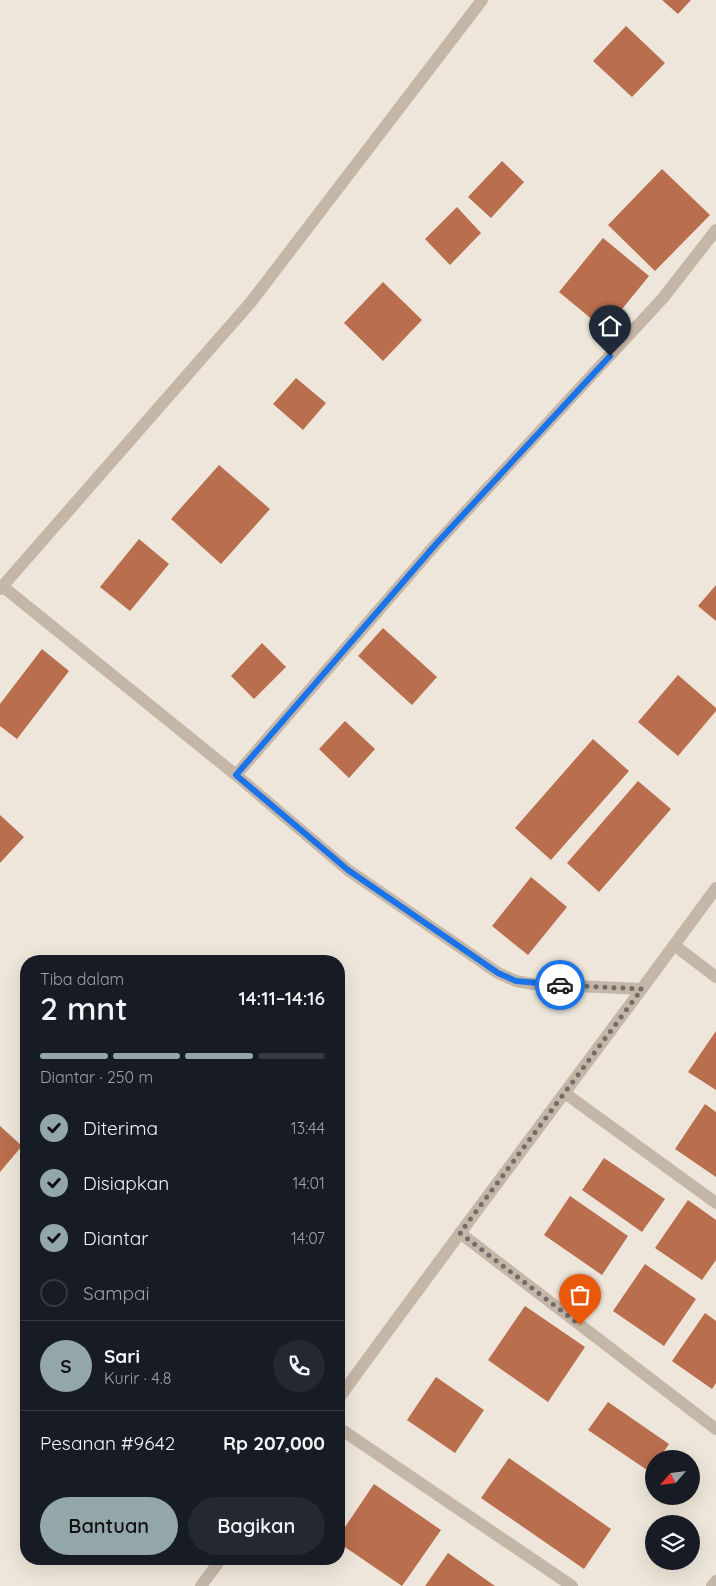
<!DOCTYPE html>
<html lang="id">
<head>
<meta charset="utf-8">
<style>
	:root { --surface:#171b24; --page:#242831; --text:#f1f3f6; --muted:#9ea1a6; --line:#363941; --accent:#93a7ab }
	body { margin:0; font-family:Quicksand,sans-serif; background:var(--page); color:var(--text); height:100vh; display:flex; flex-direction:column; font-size:19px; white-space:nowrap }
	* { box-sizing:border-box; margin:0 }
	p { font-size:16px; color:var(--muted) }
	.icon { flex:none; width:28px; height:28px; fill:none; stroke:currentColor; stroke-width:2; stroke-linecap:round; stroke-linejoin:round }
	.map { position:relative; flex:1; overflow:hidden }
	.panel { position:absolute; left:20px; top:955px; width:325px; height:610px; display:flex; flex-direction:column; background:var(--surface); border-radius:20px; box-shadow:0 5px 20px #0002 }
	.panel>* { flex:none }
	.needle { width:32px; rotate:242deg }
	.tools { position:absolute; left:645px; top:1450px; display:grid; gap:10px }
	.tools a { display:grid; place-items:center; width:55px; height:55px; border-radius:50%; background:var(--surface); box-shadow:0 5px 20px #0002; font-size:25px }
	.pin { position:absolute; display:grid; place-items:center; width:42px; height:42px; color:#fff; margin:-51px -21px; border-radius:50% 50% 50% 0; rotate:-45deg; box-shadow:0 0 5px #0007 }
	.pin .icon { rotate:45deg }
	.courier { position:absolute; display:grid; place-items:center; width:50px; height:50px; margin:-25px; border:4px solid #1a73e8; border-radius:50%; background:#fff; color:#222; box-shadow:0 1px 6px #0007 }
	.summary em { font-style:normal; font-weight:600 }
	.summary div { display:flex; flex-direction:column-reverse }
	.summary { display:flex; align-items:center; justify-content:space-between; height:85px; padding:0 20px }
	h1 { font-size:32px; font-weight:600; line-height:38px }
	.bar { display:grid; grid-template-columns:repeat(4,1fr); gap:8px 5px; align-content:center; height:60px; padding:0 20px }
	.bar i { height:6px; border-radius:4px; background:var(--line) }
	.bar .on { background:var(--accent) }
	.bar p { grid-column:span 4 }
	.line { display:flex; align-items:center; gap:12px; padding:0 20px; border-top:1px solid var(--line) }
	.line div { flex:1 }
	.round { display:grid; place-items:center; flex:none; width:52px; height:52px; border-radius:26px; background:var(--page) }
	ol { padding:0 20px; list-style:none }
	li { display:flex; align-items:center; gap:15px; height:55px }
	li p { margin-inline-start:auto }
	li .icon { padding:5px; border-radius:50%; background:var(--accent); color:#111; stroke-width:4 }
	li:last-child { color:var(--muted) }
	li i { width:28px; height:28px; border:2px solid var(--line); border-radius:50% }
	.action { display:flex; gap:10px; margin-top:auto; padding:10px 20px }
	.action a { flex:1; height:58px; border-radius:30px; background:var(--accent); color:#111; font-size:20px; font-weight:600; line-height:58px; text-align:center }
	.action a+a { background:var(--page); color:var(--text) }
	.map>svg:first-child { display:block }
	.building { fill:#b96e4e }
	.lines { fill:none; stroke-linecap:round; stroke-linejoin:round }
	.minor { stroke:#c5b7a8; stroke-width:12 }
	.done { stroke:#746c66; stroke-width:5; stroke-dasharray:0 9 }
	.route { stroke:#1a73e8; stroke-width:6 }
</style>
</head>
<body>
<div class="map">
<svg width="716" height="1586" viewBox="0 0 716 1586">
	<rect width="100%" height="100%" fill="#eee6da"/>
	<path class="building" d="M662,0H691L678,14Z
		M626,26L665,63L632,97L593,61Z
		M502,161L524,182L491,218L468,197Z
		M662,169L710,215L655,271L608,225Z
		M457,207L481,233L450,265L425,239Z
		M603,238L649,276L605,330L559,292Z
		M383,282L422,320L383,361L344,323Z
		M296,378L326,403L303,430L273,404Z
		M219,465L270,509L221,564L171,519Z
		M139,539L169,564L130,611L100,587Z
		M716,585V621L698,606Z
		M383,628L437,677L412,705L358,656Z
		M262,643L286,667L254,699L231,676Z
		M42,649L69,671L17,739L0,726V704Z
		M678,675L716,708V711L678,756L638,722Z
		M345,721L375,749L349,778L319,749Z
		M593,739L629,771L551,860L515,828Z
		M638,781L671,809L599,892L567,863Z
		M0,815L24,837L0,863Z
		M531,877L567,907L528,955L492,926Z
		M716,1031V1090L688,1072Z
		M705,1104L716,1112V1177L675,1149Z
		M0,1126L22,1146L0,1172Z
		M604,1158L665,1199L642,1232L582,1190Z
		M570,1196L628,1236L602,1275L544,1235Z
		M688,1200L716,1220V1260L702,1280L655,1248Z
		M645,1264L696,1299L664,1346L613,1311Z
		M525,1306L585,1347L548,1402L488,1360Z
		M705,1313L716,1321V1383L712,1389L672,1361Z
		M436,1377L484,1410L455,1453L407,1420Z
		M608,1402L669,1444L659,1459H654V1467L650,1472L588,1430Z
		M509,1458L611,1529L584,1569L481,1498Z
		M374,1484L441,1530L402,1586L339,1543V1536Z
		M448,1553L495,1586H425Z"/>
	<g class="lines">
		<path class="minor" d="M2,586L236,775L348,870L498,973L516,981L533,984L642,989
			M0,589L251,302L482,0
			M236,775L436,544L663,298L716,230
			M674,945L716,977
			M566,1094L716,1203
			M460,1233L716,1429
			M339,1398C463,1227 591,1059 716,888
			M339,1428L572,1586
			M201,1586L221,1559
			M712,1586L716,1581"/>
	</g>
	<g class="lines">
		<path class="done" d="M560,985L642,989L460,1233L580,1325"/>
		<path class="route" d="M560,985L516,981L498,973L348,870L236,775L436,544L610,356"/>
	</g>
</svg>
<div class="tools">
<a><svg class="needle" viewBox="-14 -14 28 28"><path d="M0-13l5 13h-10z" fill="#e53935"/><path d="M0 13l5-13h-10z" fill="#9ea1a6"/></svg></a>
<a><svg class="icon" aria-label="layers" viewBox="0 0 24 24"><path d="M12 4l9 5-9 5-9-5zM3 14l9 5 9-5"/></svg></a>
</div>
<div class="pin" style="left:580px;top:1325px;background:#ea580c"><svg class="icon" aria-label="bag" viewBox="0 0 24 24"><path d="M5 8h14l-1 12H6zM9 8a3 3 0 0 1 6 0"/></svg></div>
<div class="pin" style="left:610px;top:356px;background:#1f2937"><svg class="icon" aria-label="home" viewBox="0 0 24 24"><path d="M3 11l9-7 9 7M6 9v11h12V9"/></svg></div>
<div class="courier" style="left:560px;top:985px"><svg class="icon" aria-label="car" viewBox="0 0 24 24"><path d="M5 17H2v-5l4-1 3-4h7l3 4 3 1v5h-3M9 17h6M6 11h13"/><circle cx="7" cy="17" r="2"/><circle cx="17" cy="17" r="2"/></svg></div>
<section class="panel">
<div class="summary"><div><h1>2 mnt</h1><p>Tiba dalam</p></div><em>14:11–14:16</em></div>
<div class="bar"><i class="on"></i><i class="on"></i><i class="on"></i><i></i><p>Diantar · 250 m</p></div>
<ol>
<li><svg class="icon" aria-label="check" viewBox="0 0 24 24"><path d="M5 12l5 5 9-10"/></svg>Diterima<p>13:44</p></li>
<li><svg class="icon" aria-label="check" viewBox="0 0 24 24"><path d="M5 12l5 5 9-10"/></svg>Disiapkan<p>14:01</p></li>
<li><svg class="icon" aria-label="check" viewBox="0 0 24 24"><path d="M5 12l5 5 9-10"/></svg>Diantar<p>14:07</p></li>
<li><i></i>Sampai</li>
</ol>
<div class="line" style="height:90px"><b class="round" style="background:var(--accent);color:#111">S</b><div><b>Sari</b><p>Kurir · 4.8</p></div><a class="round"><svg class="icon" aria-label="phone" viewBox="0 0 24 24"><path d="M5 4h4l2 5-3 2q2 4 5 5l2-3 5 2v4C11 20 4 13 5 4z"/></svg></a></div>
<div class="line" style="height:65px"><div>Pesanan #9642</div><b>Rp 207,000</b></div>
<div class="action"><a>Bantuan</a><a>Bagikan</a></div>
</section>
</div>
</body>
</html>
